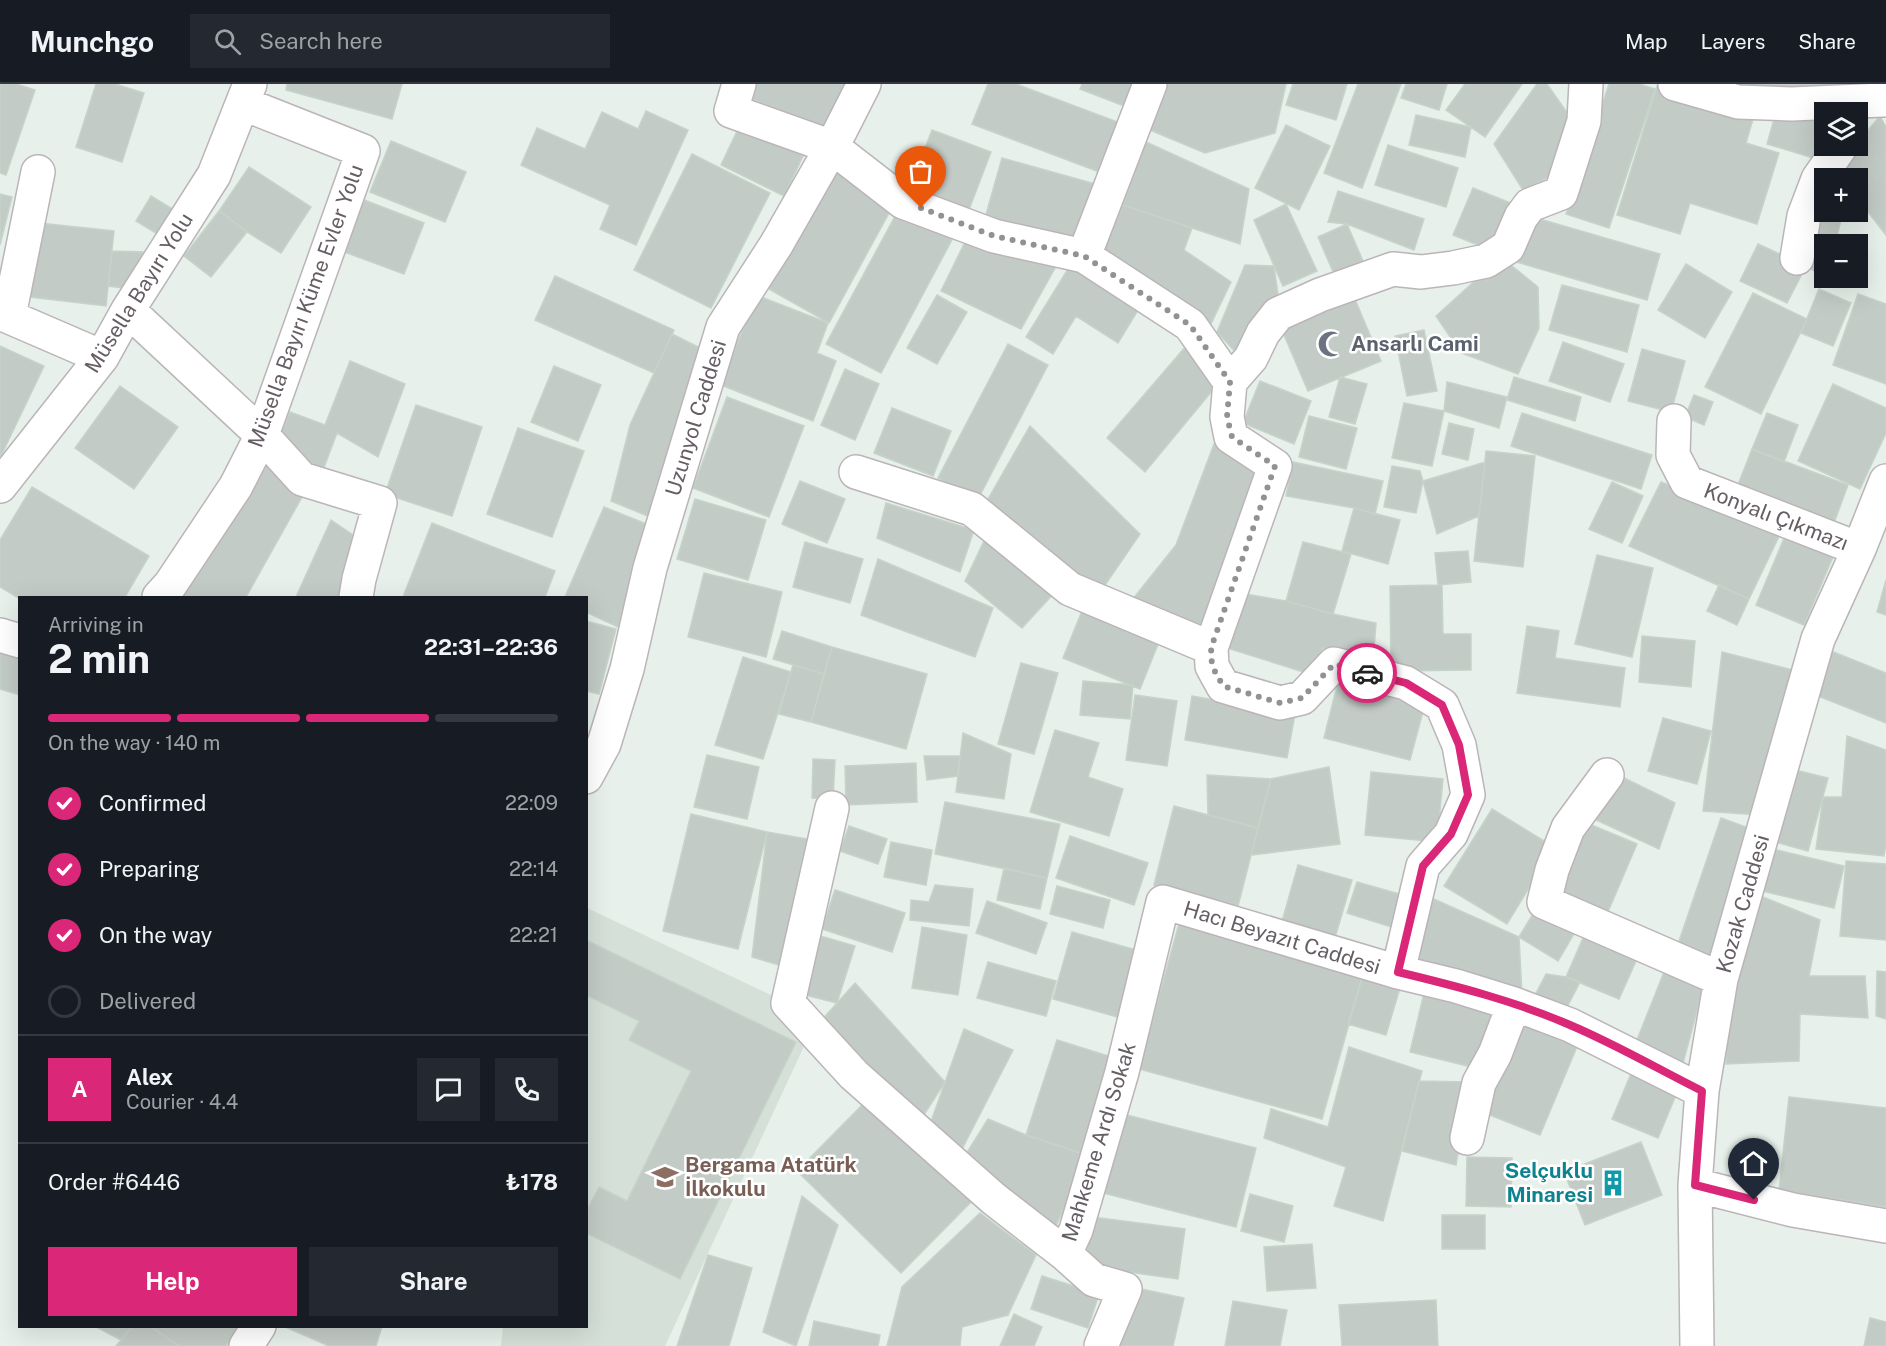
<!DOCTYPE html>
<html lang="en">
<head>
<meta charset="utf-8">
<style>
	:root { --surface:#171b24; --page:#242831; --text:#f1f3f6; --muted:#9ea1a6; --line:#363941; --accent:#db2777 }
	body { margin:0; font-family:"Public Sans",sans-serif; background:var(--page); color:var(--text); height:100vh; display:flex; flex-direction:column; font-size:22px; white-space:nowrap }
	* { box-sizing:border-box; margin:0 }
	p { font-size:20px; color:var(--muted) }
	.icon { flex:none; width:33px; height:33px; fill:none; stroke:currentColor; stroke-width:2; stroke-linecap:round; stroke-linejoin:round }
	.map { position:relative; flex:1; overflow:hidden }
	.details { position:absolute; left:18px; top:512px; width:570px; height:732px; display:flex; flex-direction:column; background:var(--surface); border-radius:0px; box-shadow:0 6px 24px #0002 }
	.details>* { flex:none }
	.controls { position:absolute; left:1814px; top:18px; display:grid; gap:12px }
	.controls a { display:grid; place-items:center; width:54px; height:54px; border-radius:0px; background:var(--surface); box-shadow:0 6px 24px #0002; font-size:30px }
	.pin { position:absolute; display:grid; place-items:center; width:51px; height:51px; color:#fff; margin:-62px -26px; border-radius:50% 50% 50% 0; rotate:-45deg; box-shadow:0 0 6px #0007 }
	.pin .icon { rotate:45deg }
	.courier { position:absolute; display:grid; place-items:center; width:60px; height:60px; margin:-30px; border:4px solid #db2777; border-radius:50%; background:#fff; color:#222; box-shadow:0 2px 8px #0007 }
	.headline em { font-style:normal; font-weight:700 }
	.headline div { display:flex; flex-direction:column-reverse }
	.headline { display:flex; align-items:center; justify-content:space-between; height:102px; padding:0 30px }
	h1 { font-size:39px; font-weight:700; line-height:45px }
	.bar { display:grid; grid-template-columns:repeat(4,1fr); gap:9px 6px; align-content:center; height:72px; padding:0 30px }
	.bar i { height:8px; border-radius:4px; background:var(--line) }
	.bar .current { background:var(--accent) }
	.bar p { grid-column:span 4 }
	.line { display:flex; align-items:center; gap:15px; padding:0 30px; border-top:2px solid var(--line) }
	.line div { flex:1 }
	.round { display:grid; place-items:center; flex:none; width:63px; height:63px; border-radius:0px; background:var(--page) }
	ol { padding:0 30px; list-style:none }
	li { display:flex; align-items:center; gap:18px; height:66px }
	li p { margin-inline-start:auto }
	li .icon { padding:6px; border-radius:50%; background:var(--accent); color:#fff; stroke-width:4 }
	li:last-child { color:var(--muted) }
	li i { width:33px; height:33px; border:3px solid var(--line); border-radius:50% }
	.button { display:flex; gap:12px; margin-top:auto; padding:12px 30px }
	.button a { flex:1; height:69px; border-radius:0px; background:var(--accent); color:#fff; font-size:24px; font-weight:700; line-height:69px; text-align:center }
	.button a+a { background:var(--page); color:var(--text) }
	header { display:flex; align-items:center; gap:36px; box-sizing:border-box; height:84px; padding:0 30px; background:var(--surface); border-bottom:2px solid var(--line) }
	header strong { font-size:28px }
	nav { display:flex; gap:33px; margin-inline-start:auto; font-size:21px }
	.search { width:420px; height:54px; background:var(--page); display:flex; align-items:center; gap:15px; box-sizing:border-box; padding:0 21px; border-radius:0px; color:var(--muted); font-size:22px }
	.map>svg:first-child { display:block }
	.education { fill:#d5e0d9 }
	.building { fill:#c3cbc6; stroke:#c5d4c9; stroke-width:1.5 }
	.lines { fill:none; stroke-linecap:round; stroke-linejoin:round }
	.minor-casing { stroke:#bbb4b9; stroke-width:36 }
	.minor { stroke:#fff; stroke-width:33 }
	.done { stroke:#939194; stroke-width:6; stroke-dasharray:0 10.8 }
	.route { stroke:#db2777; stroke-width:8 }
	.labels { text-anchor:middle; stroke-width:5; stroke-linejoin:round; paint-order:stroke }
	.street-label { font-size:21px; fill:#665e65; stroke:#fff }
	.worship-label { font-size:21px; font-weight:bold; fill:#5b616d; stroke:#fff; text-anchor:start }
	.education-label { font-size:21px; font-weight:bold; fill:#785e54; stroke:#fff; text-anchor:start }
	.culture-label { font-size:21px; font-weight:bold; fill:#0d838f; stroke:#fff; text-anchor:end }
</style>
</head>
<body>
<header>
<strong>Munchgo</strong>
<div class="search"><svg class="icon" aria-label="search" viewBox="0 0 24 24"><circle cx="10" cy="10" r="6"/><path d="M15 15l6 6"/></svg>Search here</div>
<nav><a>Map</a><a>Layers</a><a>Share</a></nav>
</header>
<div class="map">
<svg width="1886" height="1262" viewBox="0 0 1886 1262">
	<rect width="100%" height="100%" fill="#e7f0ea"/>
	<path class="education" d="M587,824L788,919L812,945L665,1262H501L503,1242H586Z"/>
	<path class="building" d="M0,0H16L35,6L6,91L0,89Z
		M96,0H115L144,9L122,78L76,63Z
		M287,0H402L392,35L286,6Z
		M744,0H857L833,52L740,9Z
		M988,0H1016L1120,39L1102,89L972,40Z
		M1082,0H1142L1132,25L1080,5Z
		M1166,0H1286L1275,49L1205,69L1150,46Z
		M1293,0H1347L1336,36L1286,21Z
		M1358,0H1401L1362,104L1324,89Z
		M1406,0H1447L1439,26L1401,14Z
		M1465,0H1522L1485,53L1446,26Z
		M1537,0H1547L1570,33L1557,89L1523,106L1494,60Z
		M1609,0H1639L1655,5L1609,144L1566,130Z
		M1716,0H1843L1844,5L1716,3Z
		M1657,2L1754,32L1746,59L1779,69L1757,140L1690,119L1680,150L1617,131Z
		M646,27L688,46L636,161L600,145L610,121L521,81L537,44L585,65L602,28L638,45Z
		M1776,28L1824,30V62L1820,76L1767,60Z
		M1416,31L1471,43L1465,73L1409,61Z
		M1880,32L1886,43V151L1857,114V94H1842L1835,85L1857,62V59Z
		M1286,41L1330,62L1299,126L1255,104Z
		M739,43L803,72L784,112L721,81Z
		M932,46L991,68L967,131L908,109Z
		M391,57L466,88L445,138L370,108Z
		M1146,58L1249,105L1240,160L1123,121Z
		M1388,61L1458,84L1446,123L1375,101Z
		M692,70L770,109L711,224L634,186Z
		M1002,74L1099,101L1082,161L985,134Z
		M249,83L311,123L281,169L247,148L219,127Z
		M834,84L895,118L829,239L767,204Z
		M1473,104L1513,120L1493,167L1453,151Z
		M1338,107L1424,135L1414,166L1347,140L1328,138Z
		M1824,109V128H1843L1835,160H1824V194H1827V195L1806,182Z
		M0,110L12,113L0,161Z
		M151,112L174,126L159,151L136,137Z
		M359,114L424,139L404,190L339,166Z
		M1286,120L1317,187L1283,202L1254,136Z
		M1123,121L1192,144L1184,166L1231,198L1210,242L1101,170Z
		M900,123L954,152L881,289L826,260Z
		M219,127L247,148L211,193L184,172Z
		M1526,131L1660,170L1647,216L1513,177Z
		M39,139L114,147L106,222L30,213Z
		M1347,140L1363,177L1334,190L1318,153Z
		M968,152L1059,177L1021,245L941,207Z
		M1758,160L1806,182L1787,219L1740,197Z
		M112,167L143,168L132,205L108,202Z
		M1501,173L1538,203L1539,244L1518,290L1461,269L1436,232Z
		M1071,180L1140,223L1118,259L1076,232L1053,270L1026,253Z
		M1686,180L1732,208L1705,254L1658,226Z
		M1245,181L1274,182L1279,218L1241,274L1217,248Z
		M555,192L674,246L654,289L535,236Z
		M1562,201L1639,221L1627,268L1549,246Z
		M1819,205L1851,219L1833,262L1801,249Z
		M1753,209L1807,235L1761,330L1705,303Z
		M1858,210L1886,220V300L1833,281Z
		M756,211L828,239L817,269L836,277L813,337L721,301Z
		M937,211L967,228L937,280L907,264Z
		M1354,213L1381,277L1308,307L1281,244Z
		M1424,246L1437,307L1407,312L1395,252Z
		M672,250L700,264L650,433L611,417L630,341Z
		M1563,258L1624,280L1610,318L1549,297Z
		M1008,260L1048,281L978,415L938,394Z
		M1187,261L1217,301L1145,388L1107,354Z
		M0,262L44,282L1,372L0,371Z
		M1642,265L1685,277L1671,328L1628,317Z
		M350,277L405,300L378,373L337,349L320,394L279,355L290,328L325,341Z
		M554,282L601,301L578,357L531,338Z
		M845,285L879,300L855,356L821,341Z
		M1340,293L1367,300L1355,340L1329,333Z
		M1514,293L1581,313L1575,337L1507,316Z
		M1260,297L1311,317L1294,360L1243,339Z
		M1447,298L1507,313L1499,344L1444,327Z
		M1833,300L1886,324V349L1860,405L1798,377Z
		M120,302L178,343L134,405L75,364Z
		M1694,311L1713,318L1704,341L1685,333Z
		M727,313L804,342L769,433L693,404Z
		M1404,319L1444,327L1432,382L1392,374Z
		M416,321L482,343L452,432L385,410Z
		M892,324L951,347L933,392L874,369Z
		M1522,329L1652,371L1641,405L1511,362Z
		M1767,329L1798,341L1784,378L1752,365Z
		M1309,332L1357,344L1346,385L1299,373Z
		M1449,339L1474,345L1468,376L1442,370Z
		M1030,342L1140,450L1101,507L984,422Z
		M518,344L584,367L552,453L487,430Z
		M1214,360L1262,387L1207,553L1124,526L1176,461Z
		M1752,365L1848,401L1831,447L1734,411Z
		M1486,367L1535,372L1523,483L1474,477Z
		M271,375L306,406L246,513H179Z
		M1293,378L1383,397L1375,430L1354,424L1286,412Z
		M1485,378L1479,432L1437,450L1423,397Z
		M1392,382L1420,387L1423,397L1416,429L1384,423Z
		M800,397L845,415L827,459L782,440Z
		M1612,398L1643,412L1622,459L1589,445Z
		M1661,398L1783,444L1749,515L1629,462Z
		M32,403L149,472L125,513H20V515L0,503V456Z
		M695,415L766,436L748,496L677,475Z
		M886,419L974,446L960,488L877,454Z
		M604,423L649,441L618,543L586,528V513H565Z
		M1354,424L1400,436L1388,480L1342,467Z
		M331,436L359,455L345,513H296Z
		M432,439L555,487L545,513H403Z
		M1788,445L1836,466L1804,541L1756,521Z
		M985,455L1055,508L1022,544L965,497Z
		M805,458L863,475L850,519L793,503Z
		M1303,458L1351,470L1333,530L1286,517Z
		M1468,467L1471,498L1438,501L1435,469Z
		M1597,471L1653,484L1632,573L1575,560Z
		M878,475L993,524L975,573L861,531Z
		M704,489L782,508L766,573L688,553Z
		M1886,496V531L1877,528Z
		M1438,501H1442L1443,550H1471V586L1391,587L1390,502Z
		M1719,501L1749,515L1737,541L1707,527Z
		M1245,510L1286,517L1333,530L1376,539L1373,578L1323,564L1307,589L1227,564Z
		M1084,522L1161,553L1140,605L1063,574Z
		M586,537L616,545L599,610L586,607Z
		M1527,542L1559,547L1555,574L1625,584L1620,623L1517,609Z
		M782,547L832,563L824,590L773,575Z
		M1642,552L1695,557L1691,603L1639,598Z
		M832,563L927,590L906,665L811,638Z
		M0,566L20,572V611L0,605Z
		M1831,567L1886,589V639L1813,610Z
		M1722,568L1793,586L1759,731L1703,727Z
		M743,573L791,588L763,675L715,661Z
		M1021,579L1058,589L1034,670L998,660Z
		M793,581L824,590L811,638L779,630Z
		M1083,597L1133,601L1130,635L1080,631Z
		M1338,598L1425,620L1410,676L1324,654Z
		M1135,611L1177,617L1167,682L1126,676Z
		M1192,612L1295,630L1287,674L1185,656Z
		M1663,634L1711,647L1697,700L1648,687Z
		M1055,646L1099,659L1088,693L1123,705L1109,752L1030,728Z
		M963,649L1011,670L1004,715L956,708Z
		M1847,652L1886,666V760L1884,772L1816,765L1823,713H1842Z
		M707,671L759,683L747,735L694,723Z
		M924,672H960L958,692L927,696Z
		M813,675L835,676L833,715L812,714Z
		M916,679L917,718L846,721L845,682Z
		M1329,683L1340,760L1251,771L1271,695Z
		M1787,684L1828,694L1808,767L1768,756Z
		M1371,688L1443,695L1437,758L1365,751Z
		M1207,691L1271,695L1258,744L1208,731Z
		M1618,691L1675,719L1659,765L1596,736Z
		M945,718L1060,740L1047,794L935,770Z
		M1174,722L1258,744L1238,822L1154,801Z
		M1492,725L1554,763L1507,840L1444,802Z
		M691,730L767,748L738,865L663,847Z
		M1721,734L1754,746L1709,877L1676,866Z
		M1582,737L1637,760L1604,837L1549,813Z
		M849,742L887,755L878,780L840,767Z
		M767,748L819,757L793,885L752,873Z
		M1070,752L1148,779L1134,821L1056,794Z
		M891,758L932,766L926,801L884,793Z
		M1764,763L1844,782L1834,824L1754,805Z
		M1846,777L1886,780V856L1840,852Z
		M1298,781L1352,796L1334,857L1281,841Z
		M1004,784L1047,794L1040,825L997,816Z
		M1357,798L1410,813L1401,846L1347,829Z
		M935,801L973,805L969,842L910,836L911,816L929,818Z
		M1057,802L1110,816L1103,844L1050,830Z
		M835,806L905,829L892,868L822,845Z
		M1758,811L1820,836L1809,892H1865L1868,934L1800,930L1799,977L1726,980L1728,914Z
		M1427,812L1519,853L1522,911L1411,881Z
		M987,817L1047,839L1036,870L976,849Z
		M1539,820L1578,843L1558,877L1519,853Z
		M1180,836L1364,887L1322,1035L1139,985Z
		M922,843L967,851L958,911L912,904Z
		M1587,845L1640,868L1619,915L1566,893Z
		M1072,848L1147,869L1128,936L1053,915Z
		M817,851L855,862L837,919L805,911Z
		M586,856L796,958L680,1195L586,1149V1128L599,1103L627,1117L691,987L629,956L639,937L586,911Z
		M988,878L1056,897L1046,932L977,914Z
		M1666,883L1703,904L1681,987L1635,961Z
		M1364,887L1402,897L1386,951L1348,940Z
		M1877,887L1886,888V935L1876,932Z
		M1546,890L1566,893L1580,898L1565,927L1533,915Z
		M855,899L945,998L920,1037L819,939Z
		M1424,909L1498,927L1484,986L1410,968Z
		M1524,935L1579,958L1540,1051L1485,1029Z
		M964,945L1013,966L960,1069L928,1046Z
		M1057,956L1118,975L1087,1071L1026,1051Z
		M1349,963L1422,987L1383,1137L1334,1122L1346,1083L1264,1054L1271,1025L1328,1043Z
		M1633,985L1679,1004L1658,1054L1612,1035Z
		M1419,997L1470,998L1456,1081L1402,1067Z
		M1789,1013L1886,1024V1123L1779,1106Z
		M868,1015L972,1117L901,1189L797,1087Z
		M1123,1030L1256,1064L1236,1143L1103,1109Z
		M988,1035L1026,1051L1087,1071L1053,1149L961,1078Z
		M1641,1058L1662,1111L1585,1141L1564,1088Z
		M1467,1073L1512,1074L1511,1123L1466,1122Z
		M1250,1110L1293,1122L1284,1158L1241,1147Z
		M802,1112L838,1141L796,1262L763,1248Z
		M980,1129L1036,1171L1008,1231L962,1243L960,1262H887L902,1203Z
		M1442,1131H1485V1165H1442Z
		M1092,1133L1185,1145L1178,1195L1085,1182Z
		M1312,1160L1316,1204L1267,1207L1264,1163Z
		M708,1171L752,1184L729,1262H677Z
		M1042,1192L1099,1210L1088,1244L1031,1225Z
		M1132,1203L1184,1214L1173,1262H1119Z
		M1436,1216L1438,1262H1342L1339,1221Z
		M1233,1217L1287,1226L1280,1262H1225Z
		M1014,1230L1042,1243L1034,1262H1000Z
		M1870,1234L1886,1238V1262H1864Z
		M814,1237L880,1251L878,1262H809Z
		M99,1242H133L121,1256L98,1244Z
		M133,1242H150L179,1262H116Z
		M150,1242H239L226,1262H179Z
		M283,1242H382L376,1262H329Z"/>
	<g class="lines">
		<g class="minor-casing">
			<path id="minor" d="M739,0L731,27L832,63L903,118L994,152L1084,172L1190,241L1230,298L1227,333L1231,353L1275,382L1211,564L1212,582L1223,602L1280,619L1302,614L1334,580L1406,599L1442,621L1459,661L1468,711L1451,750L1423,782L1398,888
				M1675,0L1738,18L1792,20L1883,16
				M1084,172L1150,0
				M1797,174L1804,132L1818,95L1841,62
				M128,226L262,351L302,395L380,419L359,495L356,513
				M0,229L102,273
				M9,232L38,88
				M1230,298L1251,274L1263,249L1278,230L1320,211L1393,185L1421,188L1453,184L1486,177L1508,163L1521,133L1530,121L1561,109L1584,37L1586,0
				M1674,337L1673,371L1687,398L1859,465
				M856,388L972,425L1070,505L1211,564
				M0,402L102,273L128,226L214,91L250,0
				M159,513L170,501L236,402L262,351L363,67L244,20
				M0,551L20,557
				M1607,691L1568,744L1552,786L1544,818L1721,895
				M586,693L604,660L627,585L650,484L723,243L776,161L832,63L864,0
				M832,724L788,919L854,991L994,1115L1065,1170
				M1467,1054L1479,999L1495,970L1514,920
				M1695,1101L1793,1126L1886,1142
				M246,1262L259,1242
				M1101,1262L1125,1205L1094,1196L1065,1170L1076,1146L1122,988L1163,818L1398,888L1456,902L1514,920L1570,941L1702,1007
				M1697,1262L1695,1101L1702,1007L1721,895L1818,555L1859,465L1886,397"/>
		</g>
		<use href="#minor" class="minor"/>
	</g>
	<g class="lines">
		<path class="done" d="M921,124L994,152L1084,172L1190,241L1230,298L1227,333L1232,353L1275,382L1211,564L1212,582L1223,602L1280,619L1302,614L1334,580L1367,589"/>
		<path class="route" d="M1367,589L1406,599L1442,621L1459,661L1468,711L1451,750L1423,782L1398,888C1456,902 1515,917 1570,941C1615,960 1658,985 1702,1007L1695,1101L1754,1116"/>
	</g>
	<defs>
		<g id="mosque-bare" transform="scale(2.07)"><path d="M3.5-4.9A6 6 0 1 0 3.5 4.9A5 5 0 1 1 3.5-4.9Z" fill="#6b7280" stroke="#fff" stroke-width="2.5" paint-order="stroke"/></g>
		<g id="school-bare" transform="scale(2.07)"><path d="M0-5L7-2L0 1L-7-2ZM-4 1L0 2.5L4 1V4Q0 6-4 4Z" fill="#8d6e63" stroke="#fff" stroke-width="2.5" paint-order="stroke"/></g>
		<g id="building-bare" transform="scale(2.07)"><path d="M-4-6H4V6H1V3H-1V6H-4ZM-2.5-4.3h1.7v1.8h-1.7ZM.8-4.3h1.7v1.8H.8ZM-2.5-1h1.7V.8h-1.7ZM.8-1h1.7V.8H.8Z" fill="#0f9aa8" stroke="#fff" stroke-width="2.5" paint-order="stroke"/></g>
	</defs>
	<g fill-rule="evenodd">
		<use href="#mosque-bare" x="1331" y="260"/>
		<use href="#school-bare" x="665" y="1093"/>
		<use href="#building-bare" x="1613" y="1099"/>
	</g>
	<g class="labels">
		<g class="street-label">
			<text transform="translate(139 209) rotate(-58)" y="7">Müsella Bayırı Yolu</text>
			<text transform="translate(306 222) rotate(-70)" y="7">Müsella Bayırı Küme Evler Yolu</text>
			<text transform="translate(696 334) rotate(-73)" y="7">Uzunyol Caddesi</text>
			<text transform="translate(1776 433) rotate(21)" y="7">Konyalı Çıkmazı</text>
			<text transform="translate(1743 820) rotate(-74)" y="7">Kozak Caddesi</text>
			<text transform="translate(1282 854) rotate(17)" y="7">Hacı Beyazıt Caddesi</text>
			<text transform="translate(1099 1058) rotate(-73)" y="7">Mahkeme Ardı Sokak</text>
		</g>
		<g class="worship-label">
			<text x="1351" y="267">Ansarlı Cami</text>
		</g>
		<g class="education-label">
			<text x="685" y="1088">Bergama Atatürk<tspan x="685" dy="24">İlkokulu</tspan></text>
		</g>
		<g class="culture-label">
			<text x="1593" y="1094">Selçuklu<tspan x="1593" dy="24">Minaresi</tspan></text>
		</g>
	</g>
</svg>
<div class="controls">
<a><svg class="icon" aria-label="layers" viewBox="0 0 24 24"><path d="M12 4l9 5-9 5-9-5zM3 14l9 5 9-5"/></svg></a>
<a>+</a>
<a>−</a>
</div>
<div class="pin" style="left:921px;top:124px;background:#ea580c"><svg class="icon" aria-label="bag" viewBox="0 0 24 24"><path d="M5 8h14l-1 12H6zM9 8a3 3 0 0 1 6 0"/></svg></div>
<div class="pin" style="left:1754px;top:1116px;background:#1f2937"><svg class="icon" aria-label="home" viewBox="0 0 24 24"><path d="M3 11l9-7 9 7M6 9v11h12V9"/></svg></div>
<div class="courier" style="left:1367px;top:589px"><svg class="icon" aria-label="car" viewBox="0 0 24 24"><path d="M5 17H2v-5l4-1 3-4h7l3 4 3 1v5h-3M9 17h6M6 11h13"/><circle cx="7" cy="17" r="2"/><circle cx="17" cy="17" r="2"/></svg></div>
<section class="details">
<div class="headline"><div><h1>2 min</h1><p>Arriving in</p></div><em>22:31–22:36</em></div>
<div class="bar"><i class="current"></i><i class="current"></i><i class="current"></i><i></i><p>On the way · 140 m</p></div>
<ol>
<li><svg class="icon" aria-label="check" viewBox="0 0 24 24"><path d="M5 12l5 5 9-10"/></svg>Confirmed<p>22:09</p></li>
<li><svg class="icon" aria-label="check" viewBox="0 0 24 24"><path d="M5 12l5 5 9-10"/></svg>Preparing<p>22:14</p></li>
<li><svg class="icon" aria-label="check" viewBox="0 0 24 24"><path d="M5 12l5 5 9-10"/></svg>On the way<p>22:21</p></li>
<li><i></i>Delivered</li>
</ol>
<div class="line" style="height:108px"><b class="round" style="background:var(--accent);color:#fff">A</b><div><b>Alex</b><p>Courier · 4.4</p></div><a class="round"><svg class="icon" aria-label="chat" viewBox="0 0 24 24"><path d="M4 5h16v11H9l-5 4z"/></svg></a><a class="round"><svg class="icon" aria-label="phone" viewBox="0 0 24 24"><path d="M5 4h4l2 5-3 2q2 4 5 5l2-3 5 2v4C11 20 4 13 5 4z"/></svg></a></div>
<div class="line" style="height:78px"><div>Order #6446</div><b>₺178</b></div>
<div class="button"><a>Help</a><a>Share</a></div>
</section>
</div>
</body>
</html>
